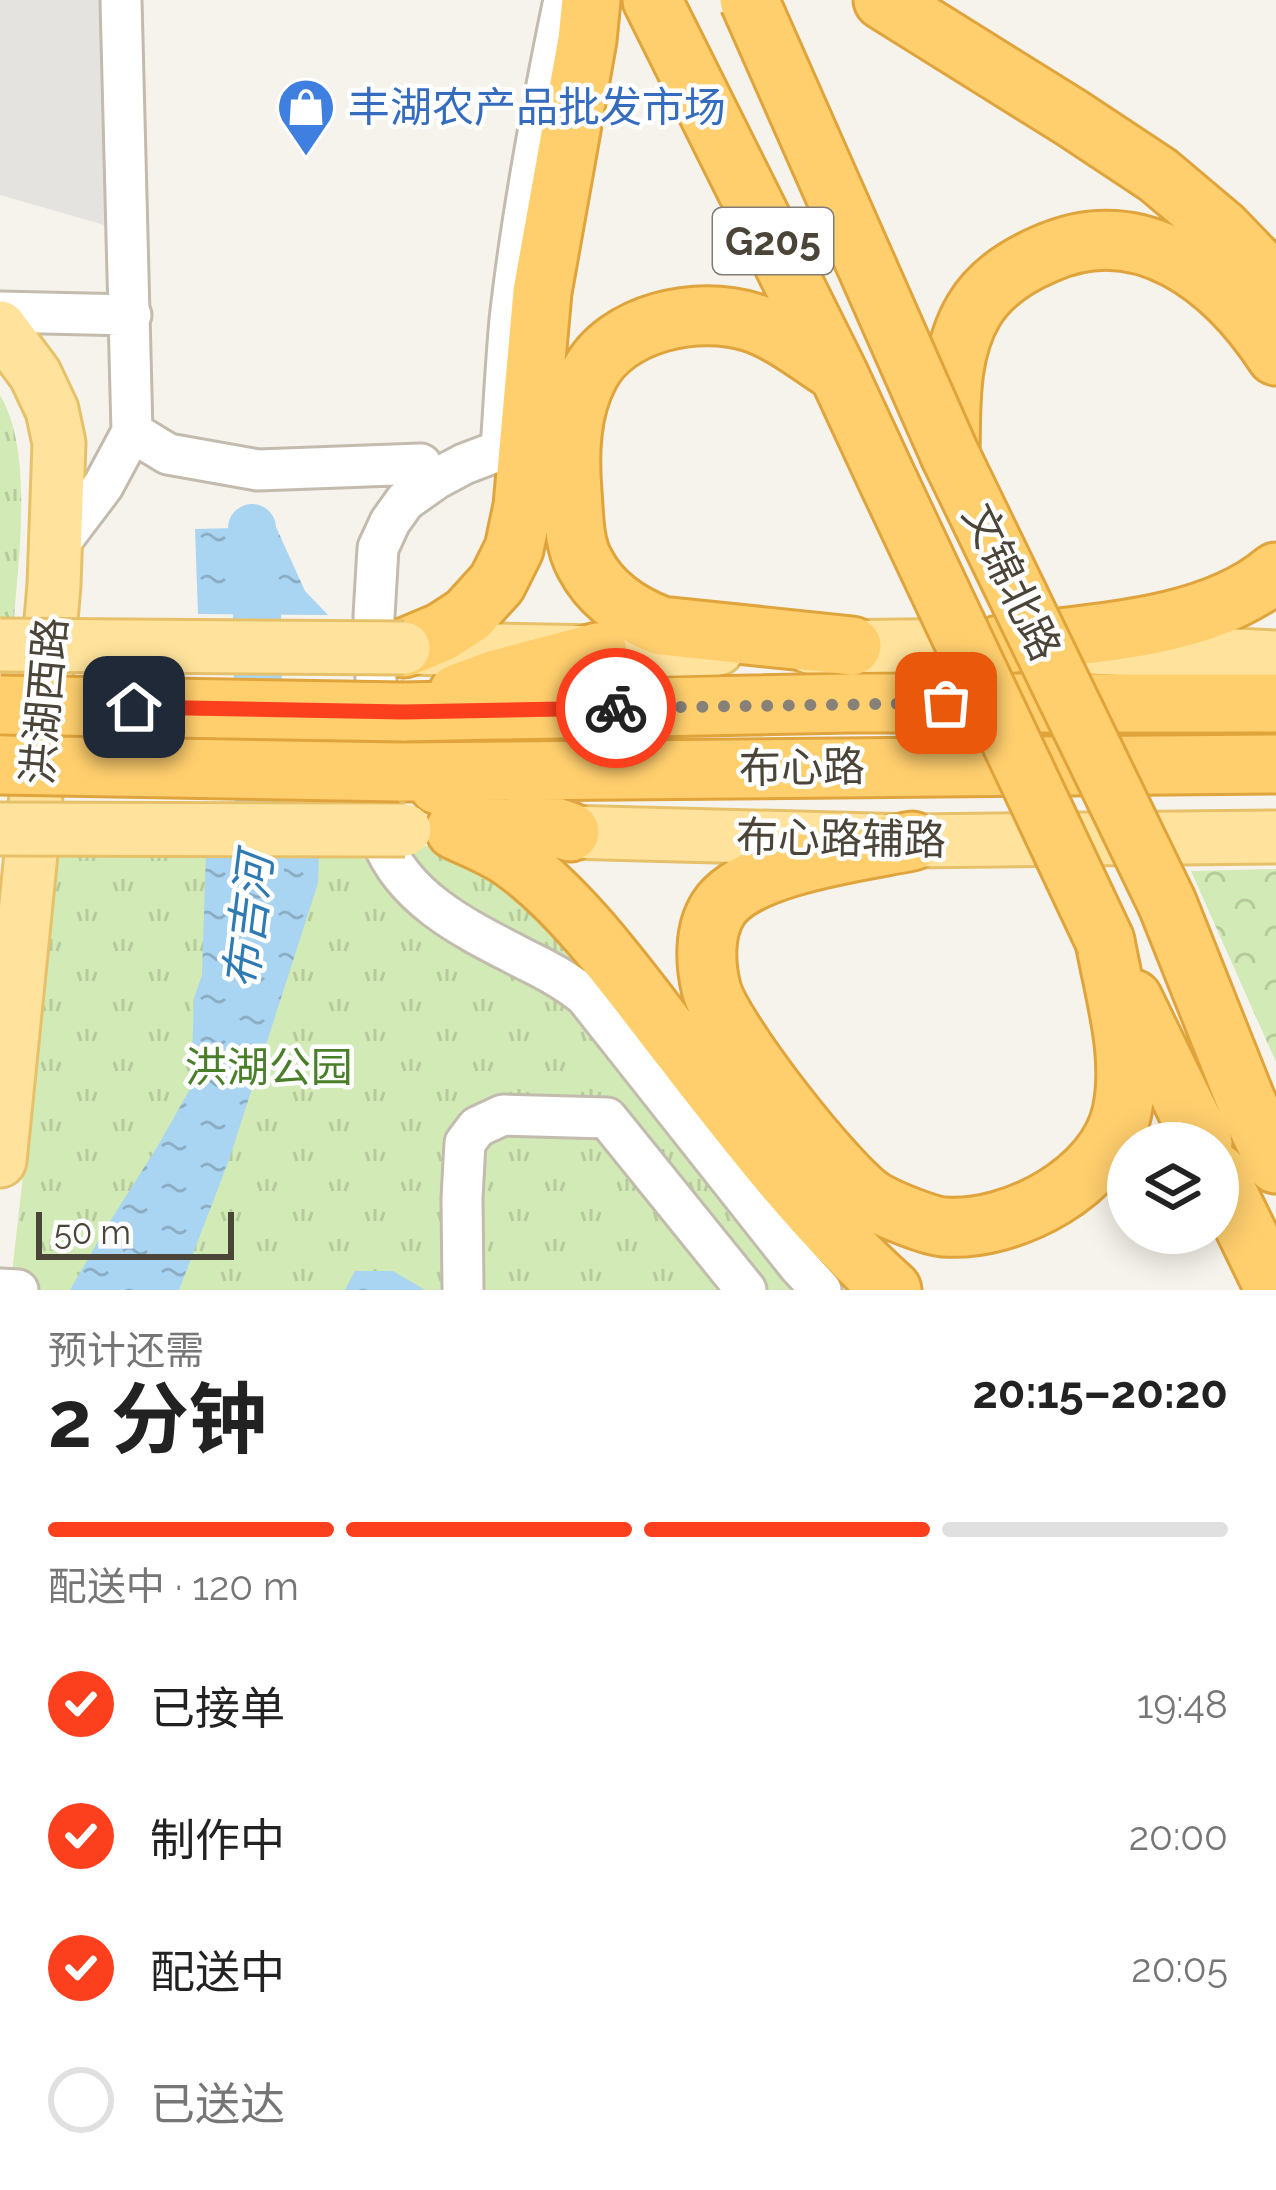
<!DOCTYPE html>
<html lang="zh">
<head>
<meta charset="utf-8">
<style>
	:root { --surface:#fff; --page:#f6f6f6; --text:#222; --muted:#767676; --line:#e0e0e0; --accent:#fc3f1d }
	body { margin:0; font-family:Raleway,"Noto Sans SC",sans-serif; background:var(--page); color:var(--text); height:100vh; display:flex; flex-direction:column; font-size:45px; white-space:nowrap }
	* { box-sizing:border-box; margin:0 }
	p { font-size:39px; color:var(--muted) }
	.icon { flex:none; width:66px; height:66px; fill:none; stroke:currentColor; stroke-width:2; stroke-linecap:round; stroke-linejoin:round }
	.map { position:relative; height:1290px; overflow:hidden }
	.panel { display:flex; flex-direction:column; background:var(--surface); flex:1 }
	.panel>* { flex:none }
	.buttons { position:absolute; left:1107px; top:1122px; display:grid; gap:24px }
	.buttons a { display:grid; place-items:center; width:132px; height:132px; border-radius:50%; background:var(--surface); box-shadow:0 6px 30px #0003; font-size:60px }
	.scale { position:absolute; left:36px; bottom:30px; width:198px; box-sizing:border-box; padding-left:12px; border:6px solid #4b4439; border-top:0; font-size:33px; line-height:42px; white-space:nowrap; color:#4b4439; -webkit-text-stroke:9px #fff; paint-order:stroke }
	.pin { position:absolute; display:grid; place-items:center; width:102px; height:102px; color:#fff; margin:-51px; border-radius:24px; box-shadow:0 6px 18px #0006 }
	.courier { position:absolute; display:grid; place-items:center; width:120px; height:120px; margin:-60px; border:9px solid #fc3f1d; border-radius:50%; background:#fff; color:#222; box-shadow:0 3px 15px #0007 }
	.head em { font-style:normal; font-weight:700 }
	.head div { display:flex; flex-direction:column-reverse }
	.head { display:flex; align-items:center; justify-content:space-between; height:204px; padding:0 48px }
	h1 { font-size:78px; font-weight:700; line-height:90px }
	.bar { display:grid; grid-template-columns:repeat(4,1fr); gap:18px 12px; align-content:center; height:144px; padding:0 48px }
	.bar i { height:15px; border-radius:9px; background:var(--line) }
	.bar .current { background:var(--accent) }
	.bar p { grid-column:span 4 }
	ol { padding:0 48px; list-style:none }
	li { display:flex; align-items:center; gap:36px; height:132px }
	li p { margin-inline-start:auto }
	li .icon { padding:12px; border-radius:50%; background:var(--accent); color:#fff; stroke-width:4 }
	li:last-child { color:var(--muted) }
	li i { width:66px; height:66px; border:6px solid var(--line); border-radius:50% }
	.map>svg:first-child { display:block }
	.forest { fill:url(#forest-crowns) }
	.park { fill:url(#park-tufts) }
	.parking { fill:#e5e3e0 }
	.water { fill:url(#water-ripples) }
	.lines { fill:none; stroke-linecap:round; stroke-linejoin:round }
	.river { stroke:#a9d4f2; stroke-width:48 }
	.minor-casing { stroke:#c2bbae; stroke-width:45 }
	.major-casing { stroke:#e6c16a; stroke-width:57 }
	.highway-casing { stroke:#e0a43c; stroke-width:63 }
	.minor { stroke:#fff; stroke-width:39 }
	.major { stroke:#ffe39c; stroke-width:51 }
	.highway { stroke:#ffcf6e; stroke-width:57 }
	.major-bridge-casing { stroke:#e6c16a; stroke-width:57; stroke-linecap:butt }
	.highway-bridge-casing { stroke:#e0a43c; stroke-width:63; stroke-linecap:butt }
	.major-bridge { stroke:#ffe39c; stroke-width:51 }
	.highway-bridge { stroke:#ffcf6e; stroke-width:57 }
	.done { stroke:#878178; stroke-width:12; stroke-dasharray:0 21.6 }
	.route { stroke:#fc3f1d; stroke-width:15 }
	.labels { text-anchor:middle; stroke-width:9; stroke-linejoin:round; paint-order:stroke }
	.shield { fill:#fff; stroke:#817c74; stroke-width:3 }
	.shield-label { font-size:39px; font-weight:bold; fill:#4b4439 }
	.shop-label { font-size:42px; fill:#366cbe; stroke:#fff; text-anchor:start }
	.street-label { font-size:42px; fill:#4b4439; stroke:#fff }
	.park-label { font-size:42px; fill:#4a7f2a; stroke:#fff }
	.water-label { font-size:45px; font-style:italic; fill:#2e7ab2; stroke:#fff }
</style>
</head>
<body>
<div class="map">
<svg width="1276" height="1290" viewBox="0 0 1276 1290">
	<defs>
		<pattern id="forest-crowns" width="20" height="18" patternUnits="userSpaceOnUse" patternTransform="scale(3)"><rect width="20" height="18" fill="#d2eab5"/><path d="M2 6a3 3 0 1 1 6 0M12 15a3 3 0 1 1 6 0" fill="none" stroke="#b6ca9c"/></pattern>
		<pattern id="park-tufts" width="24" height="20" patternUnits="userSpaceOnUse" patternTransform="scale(3)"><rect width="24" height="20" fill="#d2eab5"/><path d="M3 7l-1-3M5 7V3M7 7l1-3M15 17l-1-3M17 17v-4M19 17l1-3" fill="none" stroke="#b6ca9c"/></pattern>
		<pattern id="water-ripples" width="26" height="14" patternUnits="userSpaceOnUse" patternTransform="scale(3)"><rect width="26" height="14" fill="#a9d4f2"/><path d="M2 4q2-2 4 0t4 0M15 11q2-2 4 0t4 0" fill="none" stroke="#8caec5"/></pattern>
	</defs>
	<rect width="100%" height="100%" fill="#f6f3ec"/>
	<path class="forest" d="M1276,869V1062L1191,871Z"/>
	<path class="park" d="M0,395C33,450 19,555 14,618H0Z
		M61,841L485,847L876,1290H10Z"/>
	<path class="parking" d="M0,0H109L118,229L0,195Z"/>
	<path class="water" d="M276,527L305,591L328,615L198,614L195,529Z
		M206,851L319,853L318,883L229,1160L179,1290H70L107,1226L159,1144L191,1087L194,998L202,975Z
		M355,1271H393L425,1290H345Z"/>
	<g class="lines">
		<path class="river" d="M252,528L257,615L260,871"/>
		<g class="minor-casing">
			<path id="minor" d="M564,0C542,106 522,212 510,320C506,364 504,407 501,450L464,464L436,479L405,501L390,522L378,548L374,616L381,839C406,903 472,932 530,962C550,972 569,982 586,997L798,1265L821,1290
				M0,312L131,315
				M132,432L168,454L258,470L421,464
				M56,548L103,486L132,432L121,0
				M0,1289L18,1290
				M463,1290L462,1198L465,1143L477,1127L503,1115L607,1118L746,1290"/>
		</g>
		<g class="major-casing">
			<path id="major" d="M0,327L35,374L52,410L59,443L54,585L30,864L0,1161
				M809,647L1000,645
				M404,648L598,652L718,649
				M1091,648L1276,657
				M527,831L912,841L1276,837"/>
		</g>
		<g class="highway-casing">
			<path id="highway" d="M652,0L838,373L889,483
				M883,0L1072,118L1158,175L1222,229L1276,285
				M838,373C811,356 782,332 751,322C698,305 616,322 589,375C570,411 569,453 572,492C574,515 573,543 585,564C601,595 630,614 661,626L852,646
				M950,455C951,407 948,353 974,310C990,283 1017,266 1045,254C1141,210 1225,278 1276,356
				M999,645C1086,633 1207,631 1276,572
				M404,648L442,632L468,615L497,583L514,549L523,506L542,292L587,40L591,0
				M458,693L496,679L598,652
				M403,712L851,703H1276
				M400,772L1276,764
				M438,785L570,832
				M455,830C474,839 495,847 512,859C575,903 634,988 682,1049C748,1134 812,1218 892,1290
				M912,841C864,851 745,865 718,909C704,931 705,963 711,988C720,1028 840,1182 876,1202C890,1210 929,1226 944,1227C1012,1232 1107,1182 1122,1112C1134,1056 1115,996 1105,941
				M1167,903L1246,1101L1276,1164
				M1133,999L1203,1143
				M1218,1173L1275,1290"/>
		</g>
		<use href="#minor" class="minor"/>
		<use href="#major" class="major"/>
		<use href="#highway" class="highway"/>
		<g class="major-bridge-casing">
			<path id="major-bridge" d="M0,645L404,648
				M0,829L405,830"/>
		</g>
		<g class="highway-bridge-casing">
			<path id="highway-bridge" d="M749,0L950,455L1167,903
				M889,483L1105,941
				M0,705L403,712
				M0,765L400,772"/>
		</g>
		<use href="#major-bridge" class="major-bridge"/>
		<use href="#highway-bridge" class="highway-bridge"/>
	</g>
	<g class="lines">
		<path class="done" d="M616,708L946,703"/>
		<path class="route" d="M134,707L403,712L616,708"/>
	</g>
	<defs>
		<g id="shop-pin" transform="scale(3)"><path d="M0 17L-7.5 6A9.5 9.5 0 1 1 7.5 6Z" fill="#3f7fe0" stroke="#fff"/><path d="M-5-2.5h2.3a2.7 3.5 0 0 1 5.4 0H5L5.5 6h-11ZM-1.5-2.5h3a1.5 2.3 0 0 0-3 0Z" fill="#fff"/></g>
	</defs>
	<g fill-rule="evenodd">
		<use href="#shop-pin" x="306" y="107"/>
	</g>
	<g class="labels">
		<rect class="shield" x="713" y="208" width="120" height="66" rx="9"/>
		<g class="shield-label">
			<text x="773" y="255">G205</text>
		</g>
		<g class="shop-label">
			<text x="348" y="122">丰湖农产品批发市场</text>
		</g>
		<g class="street-label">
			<text transform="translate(1012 582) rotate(64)" y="15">文锦北路</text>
			<text transform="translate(44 701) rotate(-85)" y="15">洪湖西路</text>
			<text transform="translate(802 767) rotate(-1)" y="15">布心路</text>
			<text transform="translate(841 838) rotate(1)" y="15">布心路辅路</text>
		</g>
		<g class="park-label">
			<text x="269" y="1082">洪湖公园</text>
		</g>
		<g class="water-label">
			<text transform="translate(248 921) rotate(-83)" y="16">布吉河</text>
		</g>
	</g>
</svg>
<div class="buttons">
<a><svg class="icon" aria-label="layers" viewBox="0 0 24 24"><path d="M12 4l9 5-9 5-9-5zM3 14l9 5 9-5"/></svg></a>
</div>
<div class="scale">50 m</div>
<div class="pin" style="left:946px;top:703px;background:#ea580c"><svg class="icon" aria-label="bag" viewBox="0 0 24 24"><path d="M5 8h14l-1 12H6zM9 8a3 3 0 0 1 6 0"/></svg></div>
<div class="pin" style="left:134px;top:707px;background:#1f2937"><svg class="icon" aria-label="home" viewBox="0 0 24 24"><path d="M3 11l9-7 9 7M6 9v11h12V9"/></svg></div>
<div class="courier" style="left:616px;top:708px"><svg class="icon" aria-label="bike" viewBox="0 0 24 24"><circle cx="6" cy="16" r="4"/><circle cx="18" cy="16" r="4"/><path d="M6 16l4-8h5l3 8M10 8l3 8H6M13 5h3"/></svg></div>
</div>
<section class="panel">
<div class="head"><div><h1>2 分钟</h1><p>预计还需</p></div><em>20:15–20:20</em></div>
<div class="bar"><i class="current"></i><i class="current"></i><i class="current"></i><i></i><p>配送中 · 120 m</p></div>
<ol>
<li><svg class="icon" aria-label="check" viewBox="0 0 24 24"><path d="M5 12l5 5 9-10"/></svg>已接单<p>19:48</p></li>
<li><svg class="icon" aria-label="check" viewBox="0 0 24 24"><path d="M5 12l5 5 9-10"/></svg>制作中<p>20:00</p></li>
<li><svg class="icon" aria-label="check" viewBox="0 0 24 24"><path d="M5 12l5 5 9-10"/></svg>配送中<p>20:05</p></li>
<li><i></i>已送达</li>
</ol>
</section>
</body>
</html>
